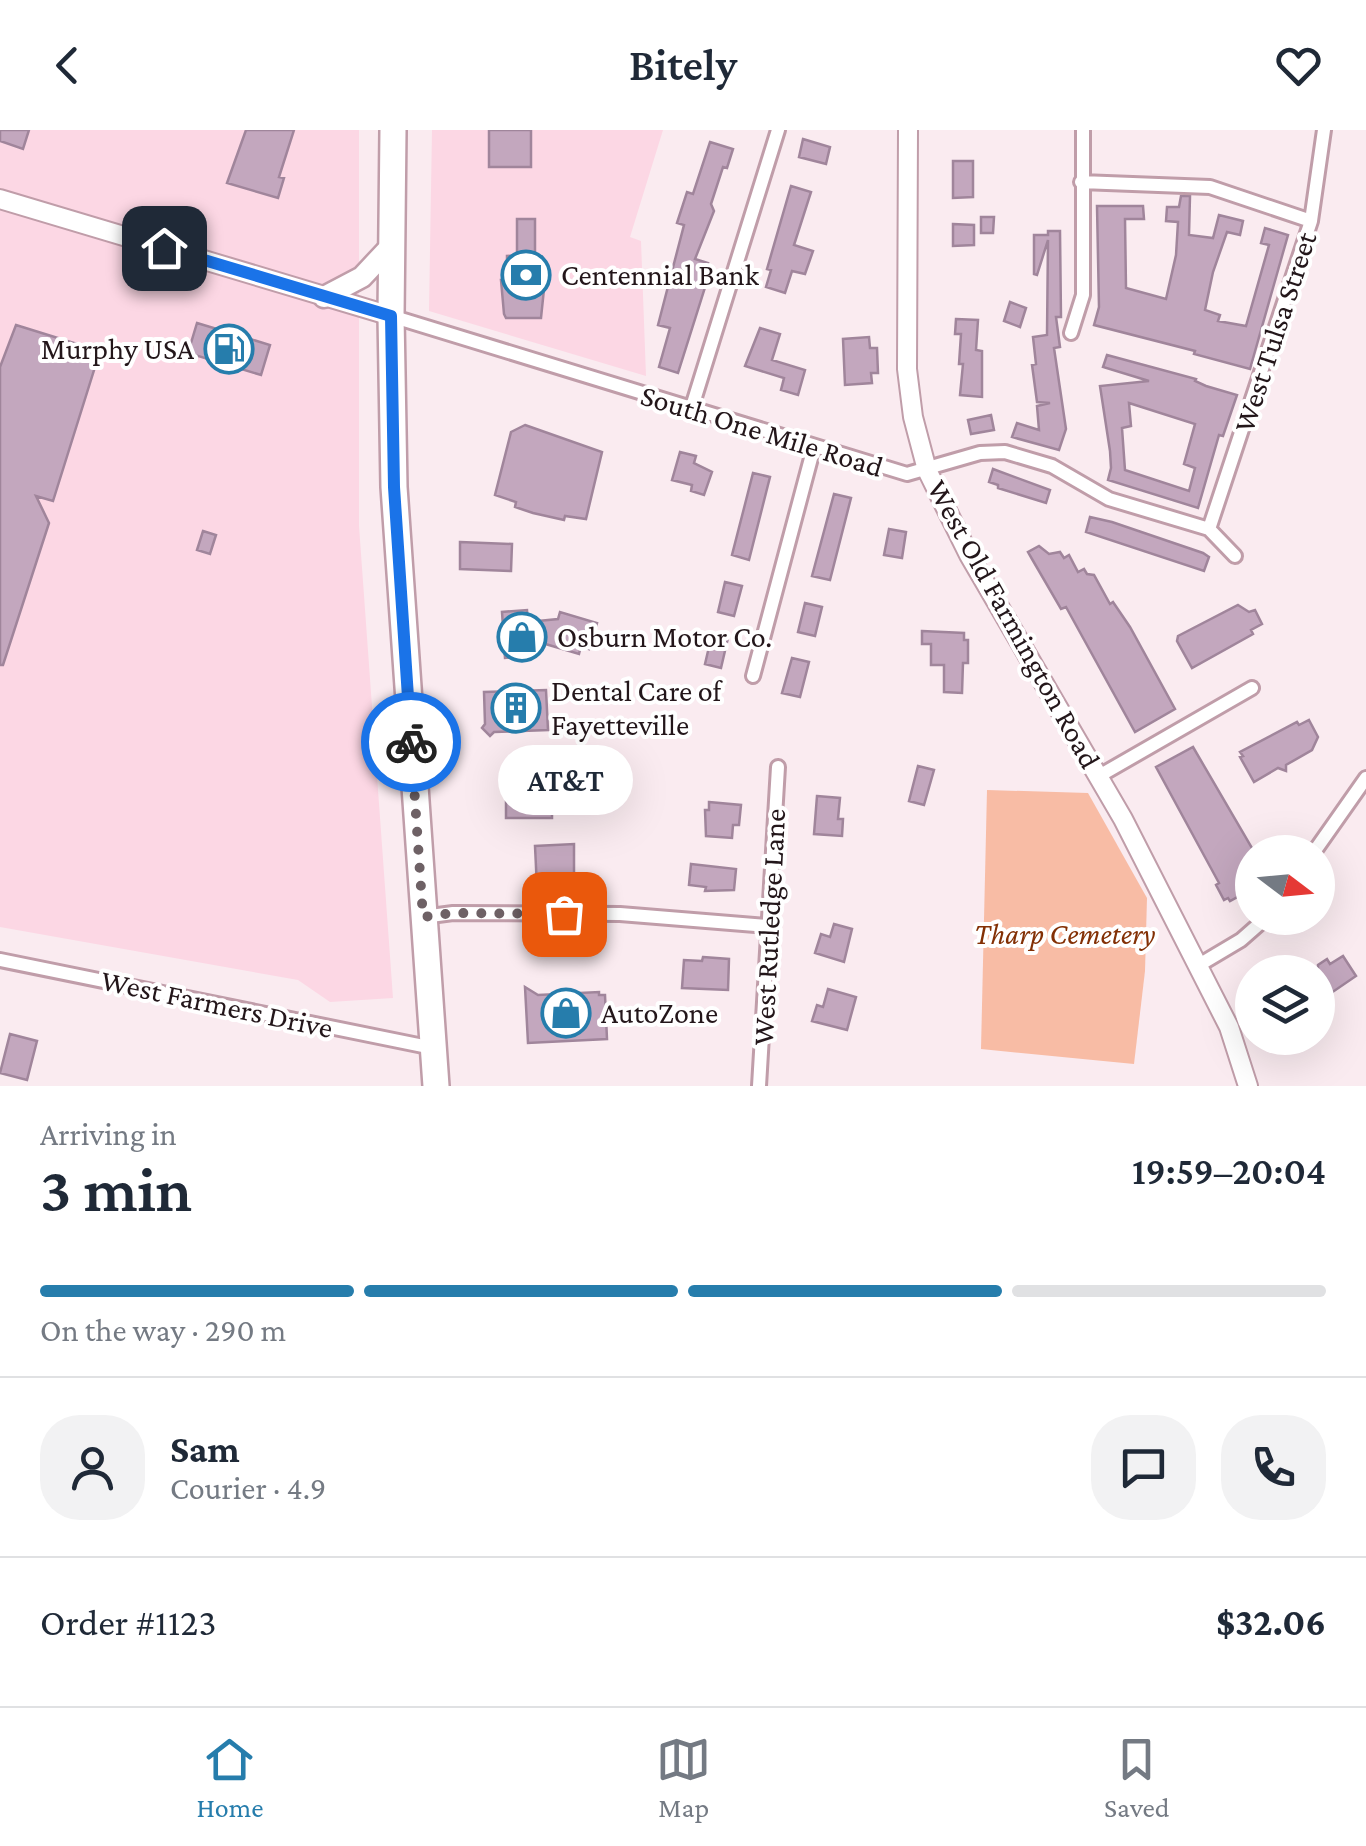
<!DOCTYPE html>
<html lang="en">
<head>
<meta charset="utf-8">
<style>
	:root { --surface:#fff; --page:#f2f2f3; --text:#1f2937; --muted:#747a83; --line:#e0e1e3; --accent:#267dac }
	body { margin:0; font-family:"Crimson Pro",serif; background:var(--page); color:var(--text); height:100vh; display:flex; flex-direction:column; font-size:38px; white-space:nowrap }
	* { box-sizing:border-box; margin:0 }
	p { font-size:32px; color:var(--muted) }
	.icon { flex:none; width:55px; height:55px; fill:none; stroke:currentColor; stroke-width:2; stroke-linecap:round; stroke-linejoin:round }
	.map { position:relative; height:956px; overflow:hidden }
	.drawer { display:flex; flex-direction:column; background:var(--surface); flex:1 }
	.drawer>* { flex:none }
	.needle { width:65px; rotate:106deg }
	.buttons { position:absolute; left:1235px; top:705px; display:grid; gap:20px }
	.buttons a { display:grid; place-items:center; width:100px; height:100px; border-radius:50%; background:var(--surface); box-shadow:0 10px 40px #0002; font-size:50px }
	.pin { position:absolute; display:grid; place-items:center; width:85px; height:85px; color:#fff; margin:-42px; border-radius:20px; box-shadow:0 5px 15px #0006 }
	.courier { position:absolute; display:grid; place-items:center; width:100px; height:100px; margin:-50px; border:8px solid #1a73e8; border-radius:50%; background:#fff; color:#222; box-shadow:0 2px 12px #0007 }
	.bubble { position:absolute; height:70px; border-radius:35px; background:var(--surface); box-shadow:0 10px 40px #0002; font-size:32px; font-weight:600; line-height:70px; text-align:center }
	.headline em { font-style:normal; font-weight:600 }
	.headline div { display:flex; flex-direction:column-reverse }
	.headline { display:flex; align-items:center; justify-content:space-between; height:170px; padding:0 40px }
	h1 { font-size:65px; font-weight:600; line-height:75px }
	.bar { display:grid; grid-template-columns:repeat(4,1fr); gap:15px 10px; align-content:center; height:120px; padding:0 40px }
	.bar i { height:12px; border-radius:8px; background:var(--line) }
	.bar .active { background:var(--accent) }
	.bar p { grid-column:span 4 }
	.line { display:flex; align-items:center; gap:25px; padding:0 40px; border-top:2px solid var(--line) }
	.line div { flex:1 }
	.round { display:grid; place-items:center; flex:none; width:105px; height:105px; border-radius:40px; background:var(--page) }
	header { display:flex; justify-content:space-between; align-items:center; height:130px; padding:0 40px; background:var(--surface); font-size:45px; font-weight:600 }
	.tab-bar { display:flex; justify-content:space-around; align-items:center; height:140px; border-top:2px solid var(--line); background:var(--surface); font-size:28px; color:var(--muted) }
	.tab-bar a { display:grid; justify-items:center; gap:5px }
	.tab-bar .active { color:var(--accent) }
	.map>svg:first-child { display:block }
	.built { fill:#fcd7e4 }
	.green { fill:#f8bca5 }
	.building { fill:#c3a7be; stroke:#a0859b; stroke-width:2.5; fill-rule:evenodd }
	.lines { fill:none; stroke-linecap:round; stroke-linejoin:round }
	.street-casing { stroke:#c09da9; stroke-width:18 }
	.secondary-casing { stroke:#c09da9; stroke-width:22 }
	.primary-casing { stroke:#c09da9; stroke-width:25 }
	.highway-casing { stroke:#c09da9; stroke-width:30 }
	.street { stroke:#fff; stroke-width:12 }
	.secondary { stroke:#fff; stroke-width:18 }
	.primary { stroke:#fff; stroke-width:20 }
	.highway { stroke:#fff; stroke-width:25 }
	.done { stroke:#6e6165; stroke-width:10; stroke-dasharray:0 18 }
	.route { stroke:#1a73e8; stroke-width:12 }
	.labels { text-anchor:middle; stroke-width:8; stroke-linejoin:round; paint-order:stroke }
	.poi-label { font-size:30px; fill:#23161a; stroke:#fff; text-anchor:start }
	.street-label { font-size:30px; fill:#23161a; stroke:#fff }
	.park-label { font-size:30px; font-style:italic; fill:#833005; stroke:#fff }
</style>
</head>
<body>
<header><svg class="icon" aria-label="back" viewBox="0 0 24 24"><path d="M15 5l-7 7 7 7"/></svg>Bitely<svg class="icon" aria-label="heart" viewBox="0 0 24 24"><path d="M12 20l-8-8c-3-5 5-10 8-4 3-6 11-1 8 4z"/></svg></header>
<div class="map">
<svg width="1366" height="956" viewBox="0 0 1366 956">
	<rect width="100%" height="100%" fill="#faebf0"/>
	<path class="built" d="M0,0H359V396L393,868L330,872L298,850L0,797Z
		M432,0H663L630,107L641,111L646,246L429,181Z"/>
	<path class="green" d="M987,660L1088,663L1147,768L1145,841L1134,934L981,919Z"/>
	<path class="building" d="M0,0H29L23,19L0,11Z
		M246,0H294L279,47L284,48L278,68L227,53Z
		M489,0H531V37H489Z
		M803,9L830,17L826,34L799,27Z
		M710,12L733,19L727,38L723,37L711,74L714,81L695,129L708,133L704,146L708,148L678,243L659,237L670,198L658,195L684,95L677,93L687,62L693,64Z
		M953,31H973V67L953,68Z
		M791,56L811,62L794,115L813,121L805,144L792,141L785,163L766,157L771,140L767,139Z
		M1181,66H1190L1189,105L1213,108L1219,85L1243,91L1240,105L1227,102L1213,142L1205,180L1220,185L1218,191L1246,196L1269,115L1261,113L1265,98L1288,105L1250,239L1194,224L1195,221L1094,195L1099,177L1097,76H1143L1144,89H1125L1126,158L1166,169L1176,125L1178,92L1166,91L1167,77H1179Z
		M981,87H994L993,103H981Z
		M517,89H535V127H542V141L546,140L541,188H506L504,184L501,150H507V126L517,125Z
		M953,94L974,95V115L953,116Z
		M1048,101H1060L1061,187H1056L1060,217L1054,218L1066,299L1059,320L1012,307L1017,293L1039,300L1037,276L1050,273L1037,272L1032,235L1036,234L1033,207L1047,205L1048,110L1037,145L1034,144V105H1048Z
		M1010,172L1026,178L1020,197L1004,191Z
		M956,189L978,190L976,220L982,221V267L960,265L963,234H959L961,204H955Z
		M197,193L270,215L261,245L188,223Z
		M16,195L100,221L53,371L36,366L49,393L3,535H0V237Z
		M760,198L780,204L772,230L805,240L798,265L781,260L784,248L745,236Z
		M869,207L870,218H877L878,243H871L872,253L845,255L843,209Z
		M1107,225L1196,249L1195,251L1206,256L1237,265L1223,306L1219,305L1198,378L1108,350L1111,338L1110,321L1100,256L1149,251L1103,237ZM1129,273L1195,294L1184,334L1195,338L1189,361L1125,340L1122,298L1131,296Z
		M991,285L994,300L971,304L968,290Z
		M525,295L602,322L586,389L565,386L564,390L533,383L515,377L516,372L495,365L511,302Z
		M680,322L696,326L694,333L712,342L704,365L691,361L692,355L672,350Z
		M993,339L1050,360L1046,373L998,358V355L989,352Z
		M753,343L770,347L749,430L732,425Z
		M834,364L851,368L830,450L812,446Z
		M1090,387L1112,392L1203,423L1209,427L1204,441L1086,402Z
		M889,399L906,402L902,428L884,425Z
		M203,401L216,405L210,424L197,420Z
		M460,412L512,414L511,441L460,439Z
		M1039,416L1049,424L1060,422L1064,428L1069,425L1078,442L1084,439L1087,444L1094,445L1110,474L1113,472L1130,497L1175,579L1135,602L1066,477L1061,479L1032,429L1028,422Z
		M725,452L742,456L734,486L718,482Z
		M805,473L822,477L815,506L798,502Z
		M1238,475L1249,482L1255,480L1262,494L1251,500L1253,504L1192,538L1177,511L1178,506Z
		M527,480L528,492L558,489L560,482L597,493L589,519L581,516L579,524L542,513V520L530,521V526L505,528L502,482Z
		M922,501L964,503V510H968V533H963L962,563L944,562V535H931V514H922Z
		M712,504L728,508L721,538L705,534Z
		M792,528L809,532L800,567L782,563Z
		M546,560L548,600L494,602L490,606L482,598L485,594L484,562Z
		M1309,590L1318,607L1312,620L1286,635V641L1278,638L1254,652L1240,627L1243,626L1240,622L1297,592L1299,595Z
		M1193,617L1252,718V759L1230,771L1228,768L1224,770L1216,755L1219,753L1156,637Z
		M918,636L934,640L924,675L909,671Z
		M506,657H528V669H552V688H506Z
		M817,666L840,668L838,689H843L842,706L814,704Z
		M709,672L741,675L739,695H733L732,708L706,706L705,680H709Z
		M574,714V758H537L535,716Z
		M691,734L736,739L734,760L705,761L706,757L689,755Z
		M834,794L852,799L844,832L815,823L821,804L830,807Z
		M1343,826L1356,846L1318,872V835L1327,829L1330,834Z
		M703,827L729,829L728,860L682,858L684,830L702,831Z
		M525,857L538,865L599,862V865H605L607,909L528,913Z
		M828,859L856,867L847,900L812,891L817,875L823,877Z
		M10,904L37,911L27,950L0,943Z"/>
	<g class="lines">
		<g class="street-casing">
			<path id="street" d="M1081,52L1210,57L1311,91
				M391,186L907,344L980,323L1005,322L1052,336L1109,369L1209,399L1235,426
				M1071,203L1083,165V0
				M691,280L778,0
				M1209,399L1311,91L1324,0
				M753,546L814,317
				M1099,646L1252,558
				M1314,722L1366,648
				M423,787L453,783L620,784L768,796
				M0,830L433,918
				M1199,835L1241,810L1266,788
				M759,956L778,637"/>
		</g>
		<g class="secondary-casing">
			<path id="secondary" d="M908,0L907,239L913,287L927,340L969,425L1123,689L1229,897L1248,956
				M0,69L391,186"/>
		</g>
		<g class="primary-casing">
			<path id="primary" d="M324,167L362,147L392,115"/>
		</g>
		<g class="highway-casing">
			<path id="highway" d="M393,0L391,186L394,357L436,956"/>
		</g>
		<use href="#street" class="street"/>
		<use href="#secondary" class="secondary"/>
		<use href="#primary" class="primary"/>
		<use href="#highway" class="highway"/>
	</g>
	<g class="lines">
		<path class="done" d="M411,612L423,787L453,783L564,784"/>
		<path class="route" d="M164,118L391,186L394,357L411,612"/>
	</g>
	<defs>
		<g id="bank-ring" transform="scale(2.5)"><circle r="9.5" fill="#fff" stroke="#267dac" stroke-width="1.5"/><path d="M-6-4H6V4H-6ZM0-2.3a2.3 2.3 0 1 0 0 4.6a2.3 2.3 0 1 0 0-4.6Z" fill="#267dac"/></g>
		<g id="fuel-ring" transform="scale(2.5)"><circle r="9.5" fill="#fff" stroke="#267dac" stroke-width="1.5"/><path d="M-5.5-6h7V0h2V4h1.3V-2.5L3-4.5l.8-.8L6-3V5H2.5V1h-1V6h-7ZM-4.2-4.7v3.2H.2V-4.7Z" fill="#267dac"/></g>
		<g id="shop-ring" transform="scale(2.5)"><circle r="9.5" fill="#fff" stroke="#267dac" stroke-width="1.5"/><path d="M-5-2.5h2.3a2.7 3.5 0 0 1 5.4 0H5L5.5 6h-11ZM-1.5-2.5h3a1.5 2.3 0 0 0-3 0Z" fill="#267dac"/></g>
		<g id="building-ring" transform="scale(2.5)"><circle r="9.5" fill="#fff" stroke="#267dac" stroke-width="1.5"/><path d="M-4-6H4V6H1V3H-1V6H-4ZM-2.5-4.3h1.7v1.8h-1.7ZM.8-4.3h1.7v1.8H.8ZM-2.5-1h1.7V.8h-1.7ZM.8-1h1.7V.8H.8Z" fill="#267dac"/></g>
	</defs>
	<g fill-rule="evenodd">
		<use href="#bank-ring" x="526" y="145"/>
		<use href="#fuel-ring" x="229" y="219"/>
		<use href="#shop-ring" x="522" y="507"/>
		<use href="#building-ring" x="516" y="578"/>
		<use href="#shop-ring" x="566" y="883"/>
	</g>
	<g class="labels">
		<g class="poi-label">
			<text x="561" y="155">Centennial Bank</text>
			<text x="194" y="229" text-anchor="end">Murphy USA</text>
			<text x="557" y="517">Osburn Motor Co.</text>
			<text x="551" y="571">Dental Care of<tspan x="551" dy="34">Fayetteville</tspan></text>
			<text x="601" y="893">AutoZone</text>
		</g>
		<g class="street-label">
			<text transform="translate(1275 202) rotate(-72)" y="10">West Tulsa Street</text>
			<text transform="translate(762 301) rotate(17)" y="10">South One Mile Road</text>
			<text transform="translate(1014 494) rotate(61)" y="10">West Old Farmington Road</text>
			<text transform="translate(769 797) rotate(-87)" y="10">West Rutledge Lane</text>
			<text transform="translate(217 874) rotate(12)" y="10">West Farmers Drive</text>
		</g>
		<g class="park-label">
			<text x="1065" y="814">Tharp Cemetery</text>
		</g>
	</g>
</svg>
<div class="buttons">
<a><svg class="needle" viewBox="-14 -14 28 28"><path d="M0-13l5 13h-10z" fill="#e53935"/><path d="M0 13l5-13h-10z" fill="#747a83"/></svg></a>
<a><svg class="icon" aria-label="layers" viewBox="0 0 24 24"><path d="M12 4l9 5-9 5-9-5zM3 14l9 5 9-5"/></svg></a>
</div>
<div class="pin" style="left:564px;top:784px;background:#ea580c"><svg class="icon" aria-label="bag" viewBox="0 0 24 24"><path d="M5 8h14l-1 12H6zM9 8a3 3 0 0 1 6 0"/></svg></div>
<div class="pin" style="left:164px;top:118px;background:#1f2937"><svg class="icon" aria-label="home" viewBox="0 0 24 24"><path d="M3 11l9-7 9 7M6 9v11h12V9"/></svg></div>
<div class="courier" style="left:411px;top:612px"><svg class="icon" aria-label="bike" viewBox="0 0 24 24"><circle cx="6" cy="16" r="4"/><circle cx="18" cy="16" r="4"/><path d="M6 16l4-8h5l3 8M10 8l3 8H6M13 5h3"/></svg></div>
<div class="bubble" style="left:498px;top:615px;width:135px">AT&amp;T</div>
</div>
<section class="drawer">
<div class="headline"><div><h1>3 min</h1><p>Arriving in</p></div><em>19:59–20:04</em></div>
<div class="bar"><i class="active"></i><i class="active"></i><i class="active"></i><i></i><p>On the way · 290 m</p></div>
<div class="line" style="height:180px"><a class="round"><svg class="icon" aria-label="person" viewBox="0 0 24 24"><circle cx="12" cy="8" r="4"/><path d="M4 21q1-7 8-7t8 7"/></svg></a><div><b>Sam</b><p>Courier · 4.9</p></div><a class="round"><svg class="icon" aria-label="chat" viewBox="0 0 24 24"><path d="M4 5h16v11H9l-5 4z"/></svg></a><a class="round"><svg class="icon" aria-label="phone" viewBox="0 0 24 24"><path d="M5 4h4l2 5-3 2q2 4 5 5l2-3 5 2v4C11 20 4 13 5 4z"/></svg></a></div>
<div class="line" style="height:130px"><div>Order #1123</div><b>$32.06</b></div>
</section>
<nav class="tab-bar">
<a class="active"><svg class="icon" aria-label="home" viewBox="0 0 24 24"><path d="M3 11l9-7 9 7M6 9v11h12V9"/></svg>Home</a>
<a><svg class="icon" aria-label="map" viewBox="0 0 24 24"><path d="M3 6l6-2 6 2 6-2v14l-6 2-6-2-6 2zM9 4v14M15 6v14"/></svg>Map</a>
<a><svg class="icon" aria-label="saved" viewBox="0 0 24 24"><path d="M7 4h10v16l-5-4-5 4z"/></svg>Saved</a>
</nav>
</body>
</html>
